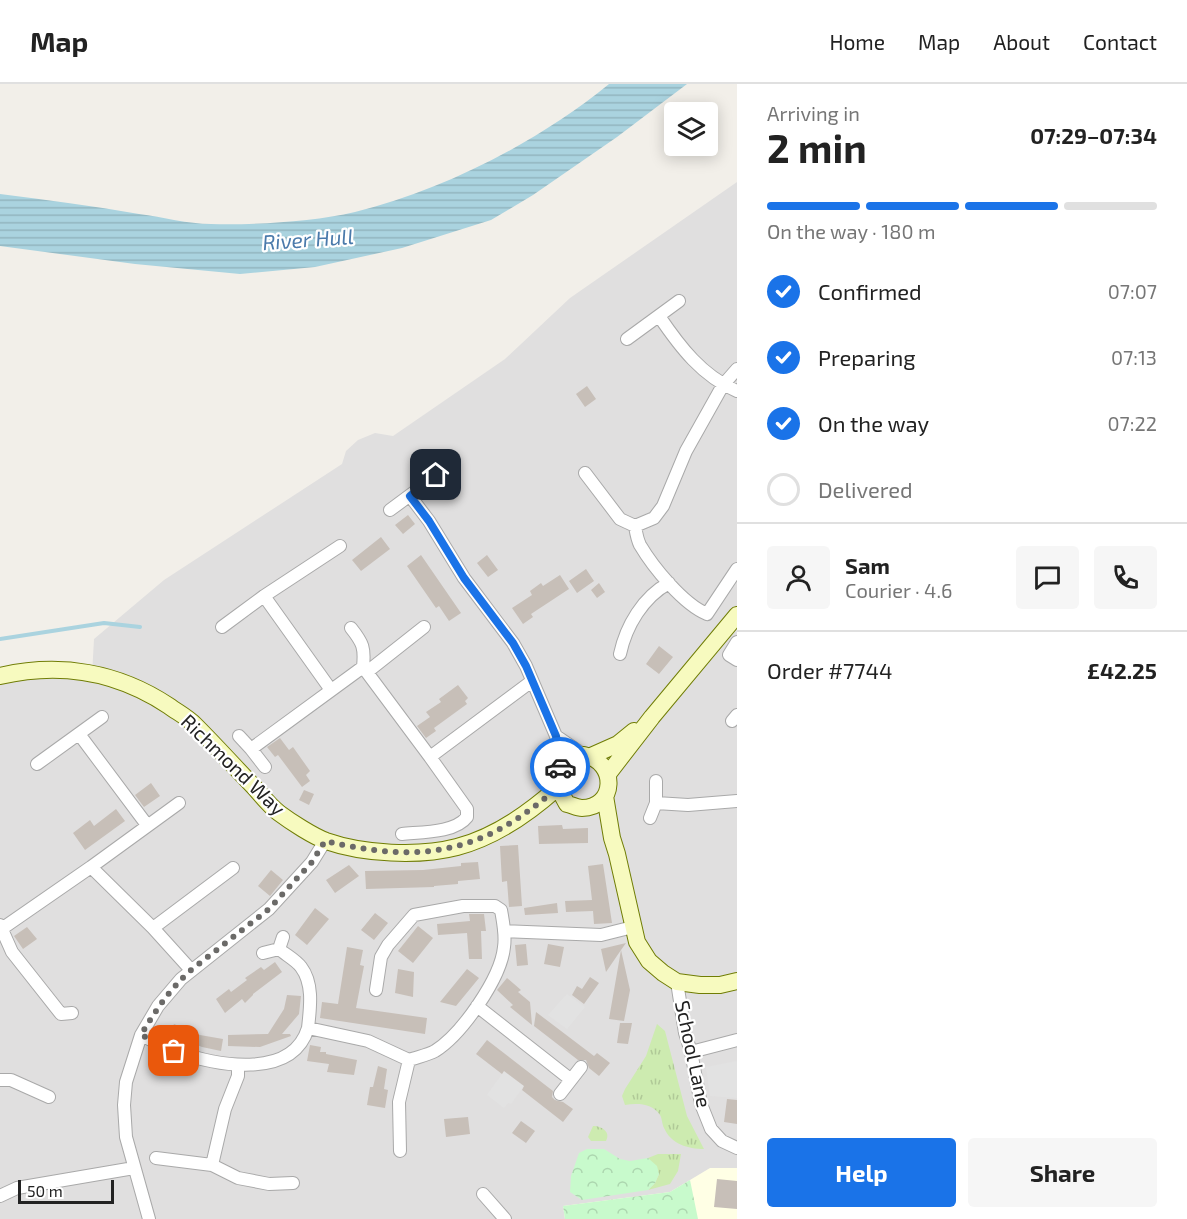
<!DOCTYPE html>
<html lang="en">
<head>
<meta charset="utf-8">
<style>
	:root { --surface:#fff; --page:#f6f6f6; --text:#222; --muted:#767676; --line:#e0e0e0; --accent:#1a73e8 }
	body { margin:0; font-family:"Exo 2",sans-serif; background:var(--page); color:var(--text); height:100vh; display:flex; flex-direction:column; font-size:22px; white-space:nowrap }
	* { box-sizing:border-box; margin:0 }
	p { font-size:20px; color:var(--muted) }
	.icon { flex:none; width:33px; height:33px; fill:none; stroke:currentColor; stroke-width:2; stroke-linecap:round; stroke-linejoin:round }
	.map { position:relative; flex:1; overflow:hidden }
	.side { display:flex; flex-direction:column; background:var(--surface); width:450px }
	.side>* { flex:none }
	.controls { position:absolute; left:664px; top:18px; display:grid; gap:12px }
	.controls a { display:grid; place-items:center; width:54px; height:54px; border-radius:6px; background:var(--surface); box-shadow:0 3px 15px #0003; font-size:30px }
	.scale { position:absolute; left:18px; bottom:15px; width:96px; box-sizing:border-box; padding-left:6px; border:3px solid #222; border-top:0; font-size:16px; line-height:21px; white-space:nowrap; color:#222; -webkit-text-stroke:4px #fff; paint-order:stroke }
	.pin { position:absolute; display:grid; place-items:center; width:51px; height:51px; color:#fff; margin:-26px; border-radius:12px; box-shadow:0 3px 9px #0006 }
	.courier { position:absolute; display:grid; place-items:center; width:60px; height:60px; margin:-30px; border:4px solid #1a73e8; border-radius:50%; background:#fff; color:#222; box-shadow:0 2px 8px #0007 }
	.headline em { font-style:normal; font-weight:700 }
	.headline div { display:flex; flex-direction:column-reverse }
	.headline { display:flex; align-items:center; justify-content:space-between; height:102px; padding:0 30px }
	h1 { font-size:39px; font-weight:700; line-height:45px }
	.bar { display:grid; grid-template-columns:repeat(4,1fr); gap:9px 6px; align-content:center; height:72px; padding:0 30px }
	.bar i { height:8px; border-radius:4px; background:var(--line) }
	.bar .current { background:var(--accent) }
	.bar p { grid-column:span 4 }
	.line { display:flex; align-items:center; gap:15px; padding:0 30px; border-top:2px solid var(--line) }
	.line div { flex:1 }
	.round { display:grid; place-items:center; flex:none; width:63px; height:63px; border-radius:6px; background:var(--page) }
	ol { padding:0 30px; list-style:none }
	li { display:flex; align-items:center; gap:18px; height:66px }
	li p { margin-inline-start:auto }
	li .icon { padding:6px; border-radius:50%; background:var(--accent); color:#fff; stroke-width:4 }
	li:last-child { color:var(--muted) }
	li i { width:33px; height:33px; border:3px solid var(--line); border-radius:50% }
	.cta { display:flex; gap:12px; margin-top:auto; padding:12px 30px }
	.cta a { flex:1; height:69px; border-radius:6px; background:var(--accent); color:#fff; font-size:24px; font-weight:700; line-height:69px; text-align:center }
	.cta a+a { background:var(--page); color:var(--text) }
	header { display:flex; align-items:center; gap:36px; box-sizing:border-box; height:84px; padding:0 30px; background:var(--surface); border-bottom:2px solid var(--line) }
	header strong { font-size:28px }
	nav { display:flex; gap:33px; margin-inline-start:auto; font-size:21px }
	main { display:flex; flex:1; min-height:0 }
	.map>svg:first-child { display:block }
	.residential { fill:#e0dfdf }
	.education { fill:#ffffe5 }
	.grass { fill:url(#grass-tufts) }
	.park { fill:url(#park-crowns) }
	.parking { fill:#e2e2e2 }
	.water { fill:url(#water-rules) }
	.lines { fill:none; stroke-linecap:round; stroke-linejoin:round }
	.stream { stroke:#aad3df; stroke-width:4 }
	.building { fill:#c7bfb8 }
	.street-casing { stroke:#a9a9a9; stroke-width:14 }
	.secondary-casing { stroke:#707d05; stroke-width:18 }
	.street { stroke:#fff; stroke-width:12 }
	.secondary { stroke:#f7fabf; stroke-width:16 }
	.done { stroke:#6b6a68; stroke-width:6; stroke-dasharray:0 10.8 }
	.route { stroke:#1a73e8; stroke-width:8 }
	.labels { text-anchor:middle; stroke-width:4.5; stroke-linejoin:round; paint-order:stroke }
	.street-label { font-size:20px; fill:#222; stroke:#fff }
	.water-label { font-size:21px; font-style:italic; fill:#4a7aab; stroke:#fff }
</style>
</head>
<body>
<header>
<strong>Map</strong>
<nav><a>Home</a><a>Map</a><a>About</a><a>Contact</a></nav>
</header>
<main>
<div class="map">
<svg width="737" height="1135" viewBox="0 0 737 1135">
	<defs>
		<pattern id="grass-tufts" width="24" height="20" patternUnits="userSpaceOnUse" patternTransform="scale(1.5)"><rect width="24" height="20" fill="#cdebb0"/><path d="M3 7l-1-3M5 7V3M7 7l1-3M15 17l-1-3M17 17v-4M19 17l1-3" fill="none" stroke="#b0c997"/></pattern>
		<pattern id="park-crowns" width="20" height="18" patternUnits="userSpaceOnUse" patternTransform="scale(1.5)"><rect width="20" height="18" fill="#c8facc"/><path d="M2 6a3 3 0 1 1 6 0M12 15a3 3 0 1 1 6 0" fill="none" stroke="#acd6af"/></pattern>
		<pattern id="water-rules" width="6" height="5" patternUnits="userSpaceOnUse" patternTransform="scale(1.5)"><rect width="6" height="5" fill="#aad3df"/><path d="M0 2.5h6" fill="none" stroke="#92b5bf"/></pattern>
	</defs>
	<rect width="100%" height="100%" fill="#f2efe9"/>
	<path class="residential" d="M737,98V1135H0V595L92,591L94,555L164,496L342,380L346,367L358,356L375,349L393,352L505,275L570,214Z"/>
	<path class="education" d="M710,1084H737V1135H565L563,1122L670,1108Z"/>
	<path class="grass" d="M657,940L665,947L687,1032L704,1065C688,1065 671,1060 664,1044C662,1040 662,1034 660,1031C652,1019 637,1019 625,1021L622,1012L625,1005L646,972Z
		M593,1042C602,1042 611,1048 606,1057H591L588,1053Z
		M658,1070H681L678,1087L670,1100L648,1106L655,1099L659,1090L648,1074Z"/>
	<path class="park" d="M587,1065H604L620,1075L630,1077L648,1074L657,1082L659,1090L655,1099L648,1106L582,1116L570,1108L571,1092L579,1069Z
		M690,1096L698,1135H565L563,1122L670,1108Z"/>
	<path class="parking" d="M567,910L585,923L567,945L548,931Z
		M737,977V1014L710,1012L706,983Z
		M504,987L524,1002L511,1020L508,1019L504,1024L487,1011Z"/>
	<path class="water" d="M609,0H687L617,53L533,111L491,136L402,164L315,183L240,190L135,180L0,162V110C47,116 93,122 139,130C163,133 188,140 211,140C255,141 313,138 355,128C444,106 538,58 609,0Z"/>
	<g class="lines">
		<path class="stream" d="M0,555L104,539L140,543"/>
	</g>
	<path class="building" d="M587,302L596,315L585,323L576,310Z
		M408,431L415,440L403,450L395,441Z
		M381,453L390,465L361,487L352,476Z
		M421,471L461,529L449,537L439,522L436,524L407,482Z
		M487,471L498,486L488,493L477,479Z
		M586,485L594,497L577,509L569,497Z
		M560,491L569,505L531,530L533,533L523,540L512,524L532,511L530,507L541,499L543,502Z
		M599,499L605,508L597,514L591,506Z
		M659,562L673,573L659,590L646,580Z
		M458,601L468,614L465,617L467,620L434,644L436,647L426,654L417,642L430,633L426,628L441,618L439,615Z
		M280,654L289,666L293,663L310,687L306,691L310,697L302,703L278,671L275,673L267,663Z
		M151,699L160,712L144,723L135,711Z
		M304,706L314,710L309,721L299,716Z
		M116,725L125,737L85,766L73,749L90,736L94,742Z
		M562,741L563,745L588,744V759L539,760L538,742Z
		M518,761L522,822L509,823L507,797L502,798L500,762Z
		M478,778L480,795L458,797V800L434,802V803L366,805L365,787L423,786L461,782V779Z
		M603,780L612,839L594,840L593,827L566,828L565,817L592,816L588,782Z
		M349,781L359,792L335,809L326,796Z
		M271,786L283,796L270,812L258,802Z
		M557,819L558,829L525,831L524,824Z
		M315,824L329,835L307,861L295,851Z
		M375,829L388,839L374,856L361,846Z
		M469,830H484L486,847H481L482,875H469L467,849L438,851L437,840L470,837Z
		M418,842L433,854L413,879L398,867Z
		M27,843L37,855L23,865L14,852Z
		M626,859L621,866L630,906L624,937L609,935L621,866L606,888L601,865Z
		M526,860L528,881L517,882L515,861Z
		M548,860L564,863L560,883L544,880Z
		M347,863L363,866L360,881L364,882L356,924L427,934L425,950L320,934L322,918L338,920Z
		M275,878L282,888L253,910V911L245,919L242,915L225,929L216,915L229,905L231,908L247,896L245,894L261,883L264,886Z
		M398,885L414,888L413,913L395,909Z
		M467,885L479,894L456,922L440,918Z
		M590,893L599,899L584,920L572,911L577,902L582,905Z
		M507,894L521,906L518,908L530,918L532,941L510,923L513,921L497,906Z
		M287,911L301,912L299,930L282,950H290L291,952L260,963L228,962V951L268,950L284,925Z
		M536,928L594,972L597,969L610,979L599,992L589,984L586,976H578L534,942Z
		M620,939H632L628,960L617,959Z
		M174,940L200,951L223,955L221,967L202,963L169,950Z
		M487,956L553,1007L552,1013L555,1016L563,1018L573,1025L563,1038L522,1006L524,1002L504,987L502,990L476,970Z
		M310,961L321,963L320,968H326V970L357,976L354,991L327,988L329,980L307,977Z
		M378,982L387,985L384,1005L388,1006L385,1024L367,1021L370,1003H373Z
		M727,1015L737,1016V1040L724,1038Z
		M468,1033L470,1050L446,1053L444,1035Z
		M521,1037L535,1047L526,1059L512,1049Z
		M717,1095L737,1097V1125L714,1123Z"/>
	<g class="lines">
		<g class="street-casing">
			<path id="street" d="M659,232C680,263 702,292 737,307
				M627,255L679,217
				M585,389L620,435L635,442L654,434L663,422L686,367L723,301L737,285
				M410,412L429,437L464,494L513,559L526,582L556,652L560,682
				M390,426L452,380
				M635,442C636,448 637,455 640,461C653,483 683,520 707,530L737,485
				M222,543L264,512
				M351,544C363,559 365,564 363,583
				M737,558L729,571L737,576
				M620,570C626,542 643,513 669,499
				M367,588L424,543
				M331,606L264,512L340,462
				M732,637L737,631
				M79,650L147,741
				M239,652L251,665
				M556,652L584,671
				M37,680L102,633
				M265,683L251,665L363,583L430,673L532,597
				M656,719L688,721L737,717
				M650,734L656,719V697
				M402,750C421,748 455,749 467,733V725L430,673
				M91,783L179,719
				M0,841L12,868L61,930L72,929
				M153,844L233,784
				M0,846L91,783L153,844L191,886
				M504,847L601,851L633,843
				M279,865C286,871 296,876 301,883C314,900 310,925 308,944
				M263,869L279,865L283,853
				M677,898L685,949L691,968L701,1020L711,1045L722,1057L737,1064
				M477,922L570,995
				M141,951C152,956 163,963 175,967C214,981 292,997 308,944L368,957L409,976C417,973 428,971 435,967C462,950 501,894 504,863C506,851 503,838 501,826L495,822H463L414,831L388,861L381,873L376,906
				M691,968L737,956
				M0,996H11L49,1013
				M560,1010L581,983
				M400,1067L399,1018L409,976
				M156,1074L212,1081L238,1094L269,1100L293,1099
				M212,1081L225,1025L238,992V981
				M483,1110L505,1135
				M0,1112L17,1104L134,1084
				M149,1135L126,1053L124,1021L126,998L141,951L158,922L181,895L269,825L312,778L325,757"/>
		</g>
		<g class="secondary-casing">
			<path id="secondary" d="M0,592C60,578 118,588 169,622C177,628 187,633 195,641C215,661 234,682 254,703C262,712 270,722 279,729C291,738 313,752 326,757C363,770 419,773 457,763C495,753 528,730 557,704
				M584,671C618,678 616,724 582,724C577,724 572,721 567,720C555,699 552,690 570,672Z
				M591,672L618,660L634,647
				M608,690L652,633L737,531
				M605,712L612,754L617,770L637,858L649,877L663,889L677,898L700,901H720L737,897"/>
		</g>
		<use href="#street" class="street"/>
		<use href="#secondary" class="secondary"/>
	</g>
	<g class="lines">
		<path class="done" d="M174,967L141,951C155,927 170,905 191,886L269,825L312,778L325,757C422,780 482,770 557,704V693L560,683"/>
		<path class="route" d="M436,391L410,412L429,437L464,494L513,559L526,582L556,652L560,683"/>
	</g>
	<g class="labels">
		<g class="street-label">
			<text transform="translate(233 681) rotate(44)" y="7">Richmond Way</text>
			<text transform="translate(693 970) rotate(78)" y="7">School Lane</text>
		</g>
		<g class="water-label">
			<text transform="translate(308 156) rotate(-4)" y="7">River Hull</text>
		</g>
	</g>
</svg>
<div class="controls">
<a><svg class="icon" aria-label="layers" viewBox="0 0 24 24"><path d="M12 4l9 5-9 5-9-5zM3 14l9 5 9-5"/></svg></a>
</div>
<div class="scale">50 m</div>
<div class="pin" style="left:174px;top:967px;background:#ea580c"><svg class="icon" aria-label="bag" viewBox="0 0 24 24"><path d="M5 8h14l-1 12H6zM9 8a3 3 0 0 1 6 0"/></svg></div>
<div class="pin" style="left:436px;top:391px;background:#1f2937"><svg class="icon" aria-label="home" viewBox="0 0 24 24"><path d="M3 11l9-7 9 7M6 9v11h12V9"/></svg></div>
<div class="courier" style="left:560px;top:683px"><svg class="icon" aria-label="car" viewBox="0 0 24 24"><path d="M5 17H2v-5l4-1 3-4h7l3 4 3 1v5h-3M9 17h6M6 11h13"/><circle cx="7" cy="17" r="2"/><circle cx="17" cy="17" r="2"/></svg></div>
</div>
<section class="side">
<div class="headline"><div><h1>2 min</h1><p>Arriving in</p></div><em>07:29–07:34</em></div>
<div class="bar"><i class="current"></i><i class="current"></i><i class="current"></i><i></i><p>On the way · 180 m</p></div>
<ol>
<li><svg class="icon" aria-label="check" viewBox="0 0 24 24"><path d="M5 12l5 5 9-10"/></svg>Confirmed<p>07:07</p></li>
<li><svg class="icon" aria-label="check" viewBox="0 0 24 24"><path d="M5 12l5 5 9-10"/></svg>Preparing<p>07:13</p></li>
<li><svg class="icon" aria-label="check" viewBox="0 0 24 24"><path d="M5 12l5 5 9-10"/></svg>On the way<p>07:22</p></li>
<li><i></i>Delivered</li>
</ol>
<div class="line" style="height:108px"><a class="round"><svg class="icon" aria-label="person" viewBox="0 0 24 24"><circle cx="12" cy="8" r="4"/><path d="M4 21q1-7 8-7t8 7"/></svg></a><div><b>Sam</b><p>Courier · 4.6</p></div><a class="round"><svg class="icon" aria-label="chat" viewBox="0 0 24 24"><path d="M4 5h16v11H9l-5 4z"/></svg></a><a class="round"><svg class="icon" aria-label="phone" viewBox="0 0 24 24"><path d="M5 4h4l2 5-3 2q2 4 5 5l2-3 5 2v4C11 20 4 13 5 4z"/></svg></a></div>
<div class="line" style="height:78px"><div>Order #7744</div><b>£42.25</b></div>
<div class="cta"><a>Help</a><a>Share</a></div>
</section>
</main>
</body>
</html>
